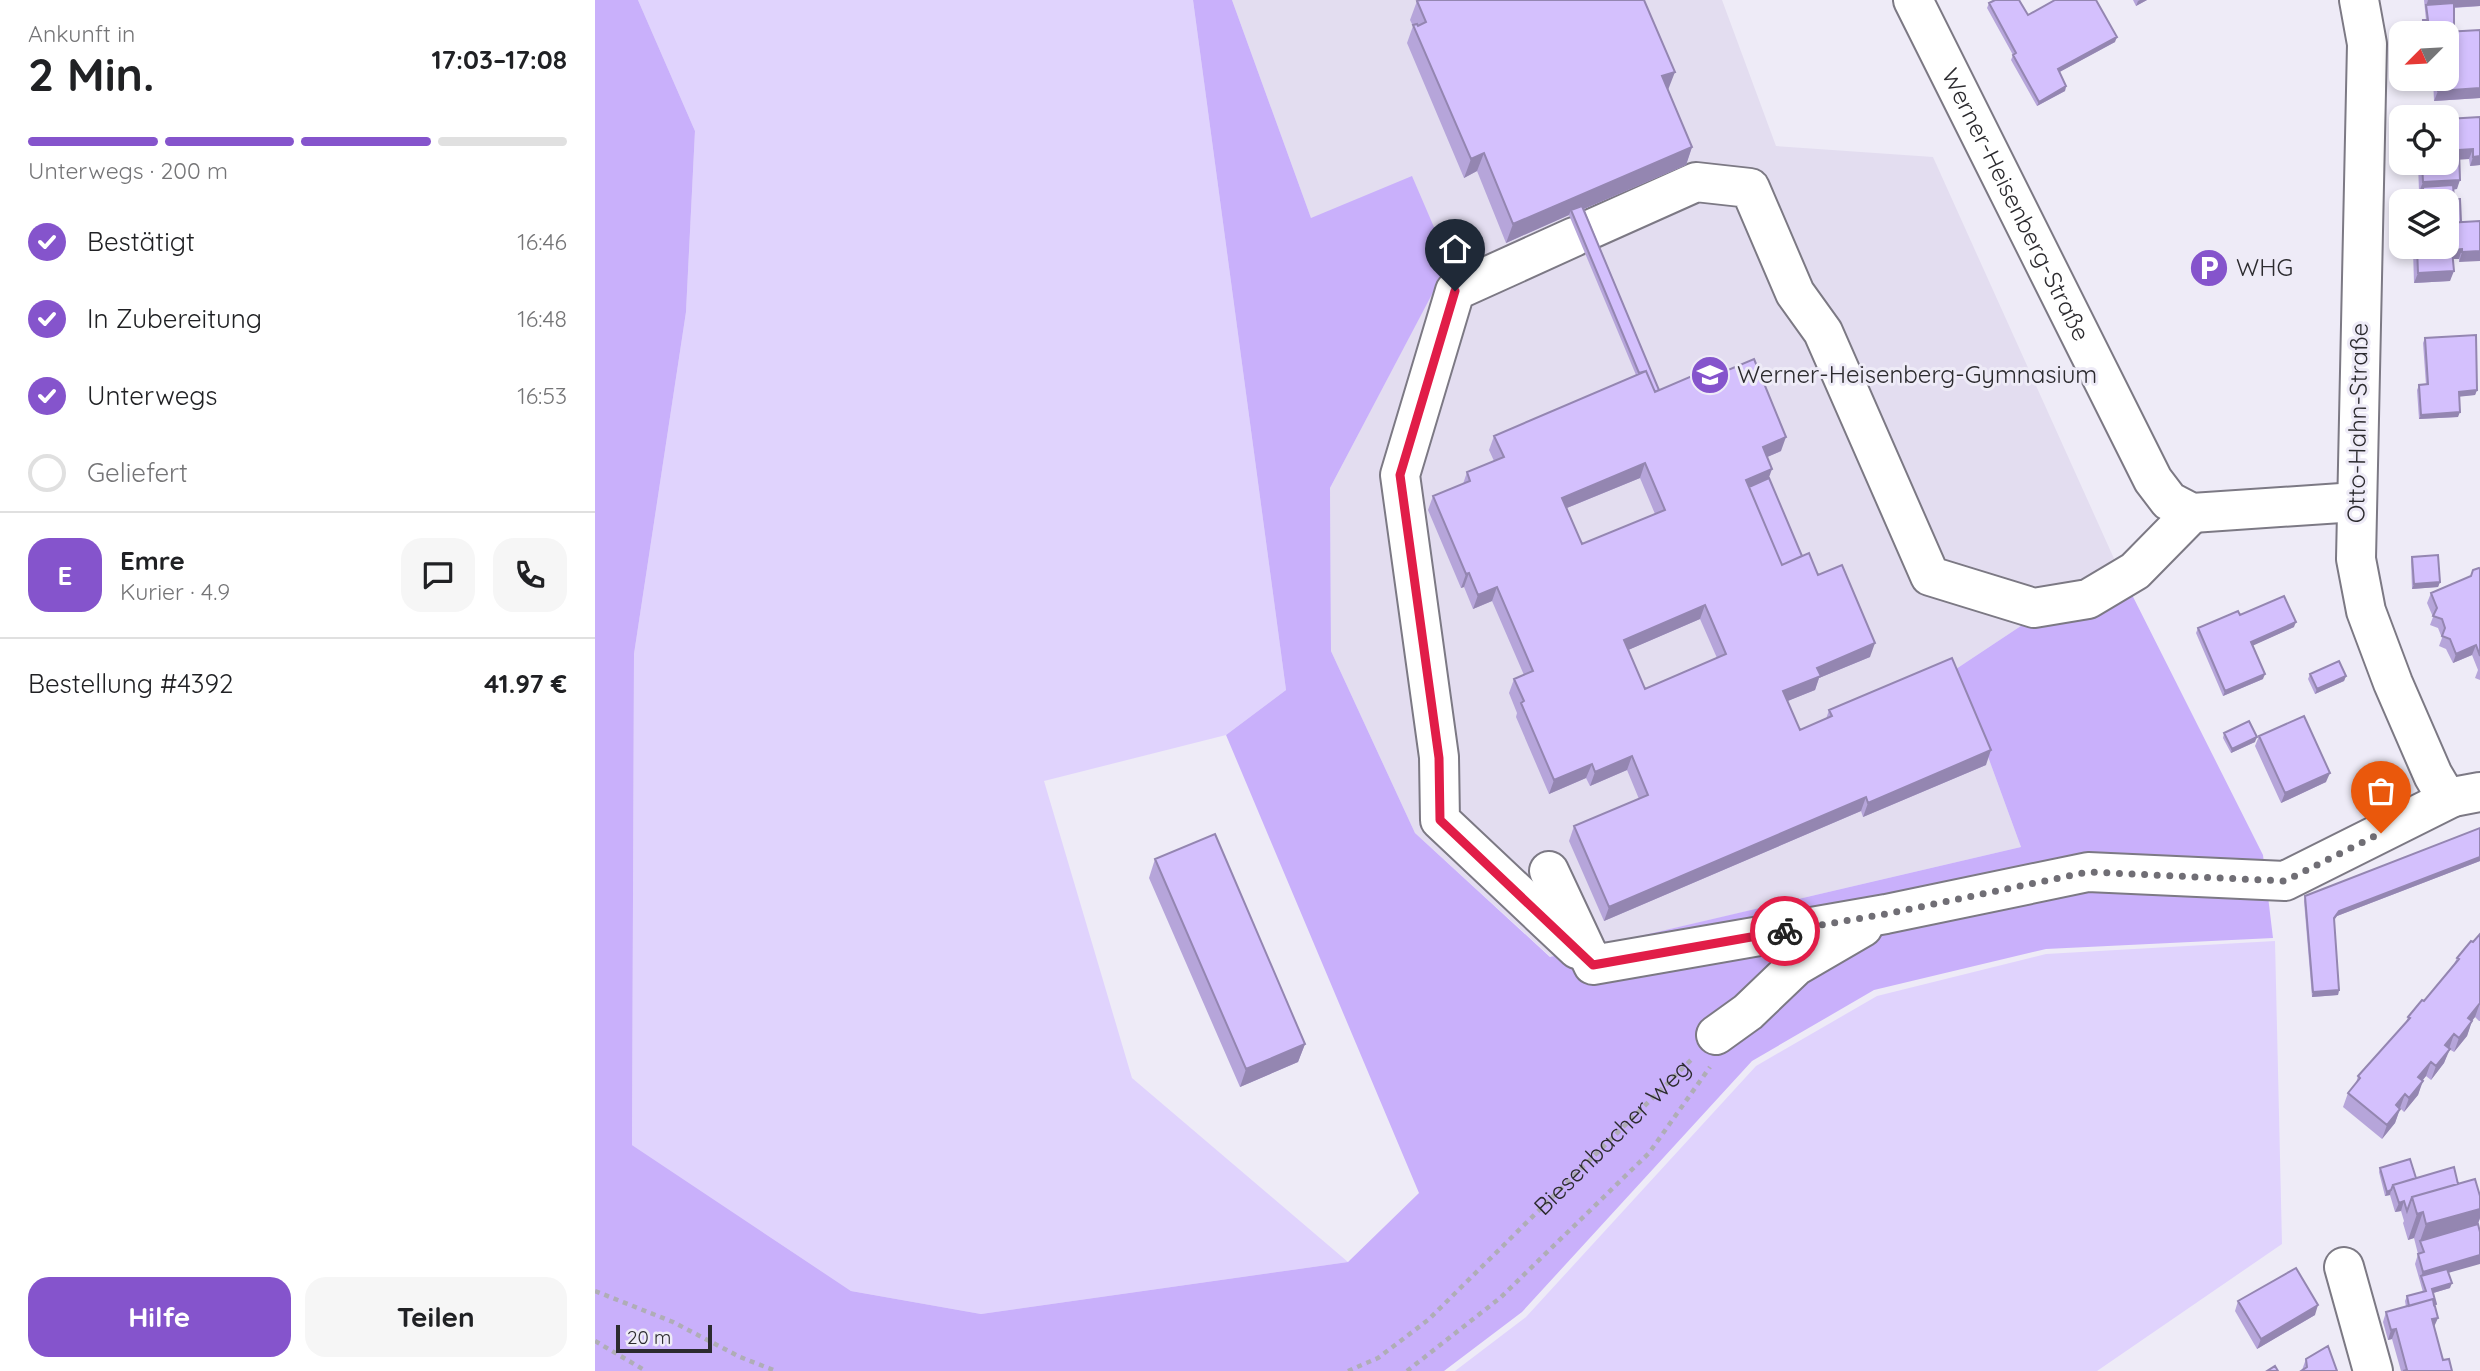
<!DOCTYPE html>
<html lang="de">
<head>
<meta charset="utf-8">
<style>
	:root { --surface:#fff; --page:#f6f6f6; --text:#202124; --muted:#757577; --line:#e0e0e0; --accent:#8554cc }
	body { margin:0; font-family:Quicksand,sans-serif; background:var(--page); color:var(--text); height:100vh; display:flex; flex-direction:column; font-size:26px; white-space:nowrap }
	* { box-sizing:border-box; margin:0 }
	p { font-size:23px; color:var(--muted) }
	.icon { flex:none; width:38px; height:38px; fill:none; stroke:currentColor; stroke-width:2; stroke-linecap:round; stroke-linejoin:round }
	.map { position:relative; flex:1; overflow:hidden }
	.side { display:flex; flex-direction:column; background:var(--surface); width:595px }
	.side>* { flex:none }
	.needle { width:46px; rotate:246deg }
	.tools { position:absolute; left:1794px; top:21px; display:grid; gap:14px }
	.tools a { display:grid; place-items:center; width:70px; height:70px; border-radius:14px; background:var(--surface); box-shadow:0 4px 10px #0003; font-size:35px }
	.scale { position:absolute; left:21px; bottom:18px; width:96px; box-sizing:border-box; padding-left:7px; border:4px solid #2c2b2f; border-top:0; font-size:19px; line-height:24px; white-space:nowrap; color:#2c2b2f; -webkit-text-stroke:5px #eeebf7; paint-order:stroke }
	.pin { position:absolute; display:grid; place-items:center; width:60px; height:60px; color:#fff; margin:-72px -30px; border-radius:50% 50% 50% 0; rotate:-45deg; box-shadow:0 0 7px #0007 }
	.pin .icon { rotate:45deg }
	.courier { position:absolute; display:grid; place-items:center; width:70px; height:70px; margin:-35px; border:5px solid #e11d48; border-radius:50%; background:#fff; color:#222; box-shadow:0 2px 9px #0007 }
	.summary em { font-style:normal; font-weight:800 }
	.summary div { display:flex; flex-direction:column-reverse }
	.summary { display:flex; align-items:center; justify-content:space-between; height:119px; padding:0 28px }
	h1 { font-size:46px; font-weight:800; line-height:52px }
	.bar { display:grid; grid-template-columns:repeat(4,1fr); gap:10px 7px; align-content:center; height:84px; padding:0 28px }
	.bar i { height:9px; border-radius:5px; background:var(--line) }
	.bar .current { background:var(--accent) }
	.bar p { grid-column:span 4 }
	.line { display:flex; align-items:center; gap:18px; padding:0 28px; border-top:2px solid var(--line) }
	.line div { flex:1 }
	.round { display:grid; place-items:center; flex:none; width:74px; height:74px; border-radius:21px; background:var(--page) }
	ol { padding:0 28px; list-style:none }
	li { display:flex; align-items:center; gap:21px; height:77px }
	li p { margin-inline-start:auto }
	li .icon { padding:7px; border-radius:50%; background:var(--accent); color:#fff; stroke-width:4 }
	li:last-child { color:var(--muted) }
	li i { width:38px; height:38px; border:4px solid var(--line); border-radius:50% }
	.cta { display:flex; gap:14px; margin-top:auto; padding:14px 28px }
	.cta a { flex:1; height:80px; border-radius:21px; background:var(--accent); color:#fff; font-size:28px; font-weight:800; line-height:80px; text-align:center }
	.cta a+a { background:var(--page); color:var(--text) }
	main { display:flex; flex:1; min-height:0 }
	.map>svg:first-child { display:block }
	.built { fill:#e3ddf0 }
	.green { fill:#e0d3fd }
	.forest { fill:#c9b0fb }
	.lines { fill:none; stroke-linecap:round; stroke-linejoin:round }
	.minor-casing { stroke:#7c7984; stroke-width:42 }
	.path { stroke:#afadb6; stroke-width:4.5; stroke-dasharray:5 5; stroke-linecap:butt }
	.minor { stroke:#fff; stroke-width:38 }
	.wall { fill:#b6a5da; fill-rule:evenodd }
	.shaded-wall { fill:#9486b1 }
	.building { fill:#d4c0fd; stroke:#9486b1; stroke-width:2; fill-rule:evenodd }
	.done { stroke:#706e75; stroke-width:7; stroke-dasharray:0 12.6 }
	.route { stroke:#e11d48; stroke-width:9 }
	.labels { text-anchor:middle; stroke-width:6; stroke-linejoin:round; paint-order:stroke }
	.street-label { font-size:24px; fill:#2c2b2f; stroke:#eeebf7 }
	.poi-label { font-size:24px; fill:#2c2b2f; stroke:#eeebf7; text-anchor:start }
</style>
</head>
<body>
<main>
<section class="side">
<div class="summary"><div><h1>2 Min.</h1><p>Ankunft in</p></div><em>17:03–17:08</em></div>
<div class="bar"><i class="current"></i><i class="current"></i><i class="current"></i><i></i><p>Unterwegs · 200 m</p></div>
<ol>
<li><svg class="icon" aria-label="check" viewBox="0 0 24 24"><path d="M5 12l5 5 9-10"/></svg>Bestätigt<p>16:46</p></li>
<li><svg class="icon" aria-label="check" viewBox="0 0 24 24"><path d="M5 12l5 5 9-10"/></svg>In Zubereitung<p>16:48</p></li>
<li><svg class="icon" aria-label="check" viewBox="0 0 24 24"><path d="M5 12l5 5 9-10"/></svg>Unterwegs<p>16:53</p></li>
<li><i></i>Geliefert</li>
</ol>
<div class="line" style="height:126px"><b class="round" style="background:var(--accent);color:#fff">E</b><div><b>Emre</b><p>Kurier · 4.9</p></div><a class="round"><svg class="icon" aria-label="chat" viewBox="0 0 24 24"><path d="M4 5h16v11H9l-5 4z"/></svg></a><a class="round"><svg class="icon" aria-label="phone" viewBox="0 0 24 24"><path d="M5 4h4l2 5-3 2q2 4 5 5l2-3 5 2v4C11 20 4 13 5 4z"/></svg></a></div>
<div class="line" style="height:91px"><div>Bestellung #4392</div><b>41.97 €</b></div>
<div class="cta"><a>Hilfe</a><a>Teilen</a></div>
</section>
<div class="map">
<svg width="1885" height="1371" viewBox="0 0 1885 1371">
	<rect width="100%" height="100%" fill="#eeebf7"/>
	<path class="built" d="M637,0H1127L1181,146L1338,157L1521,563L1361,669L1426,847L956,957L820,833L736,651L735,488L854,261L716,218Z"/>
	<path class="green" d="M43,0H598L691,690L631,735L449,781L537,1078L753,1262L386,1314L256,1291L37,1145L39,654L91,312L100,131Z
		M1680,941L1687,1244L1502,1371H860L931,1317L1161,1066L1282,996L1451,954Z"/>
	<path class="forest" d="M0,0H43L100,131L91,312L39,654L37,1145L256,1291L386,1314L753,1262L824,1193L631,735L691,690L598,0H637L716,218L817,176L854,262L735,488L736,651L820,833L955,957L1426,847L1361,669L1521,563L1668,855L1678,938L1451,949L1279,990L1157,1061L927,1312L849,1371H0Z"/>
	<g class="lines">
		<g class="minor-casing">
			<g id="minor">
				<path id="s2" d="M1318,0L1558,480L1574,501L1597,513L1761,502"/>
				<path d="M1764,0L1772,44L1761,559L1771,611L1798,683L1838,775L1848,792L1858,797L1885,792"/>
				<path d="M996,229L1101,182L1155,188L1200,293L1228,332L1335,576L1439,608L1493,599L1540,571L1597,513"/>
				<path d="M979,237L860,291L805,475L844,757L845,820L982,949"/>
				<path d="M954,871L998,965L1291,914L1493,872L1690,881L1858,797"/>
				<path d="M1121,1035L1153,1012L1201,966L1268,927"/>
				<path d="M1749,1267L1778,1371"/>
			</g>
		</g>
		<g class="path">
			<path d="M0,1291L78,1322L145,1357L181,1371"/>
			<path d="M0,1341L51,1371"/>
			<path id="s1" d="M753,1371L783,1358L833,1320L1098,1058"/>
			<path d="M812,1371L905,1298L1054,1153L1115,1067"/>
		</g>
		<use href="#minor" class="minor"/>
	</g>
	<path class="wall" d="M1538,0H1552L1541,6Z
		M1829,0H1885V6L1859,8V31L1885,30V98L1839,101L1838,79H1852V33H1827L1826,25L1828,20H1831Z
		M822,1L1073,90L1097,147L1091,165L989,209L1064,390L1100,384L1186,451L1172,457L1174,478L1207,556L1223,575L1275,657L1224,678L1220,690L1192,701L1205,730L1231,719L1234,710L1391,765L1268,817L1266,811L1009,921L974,841L979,826L1044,799L1032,770L995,786L991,778L954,794L921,717L922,713L914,693L919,679L929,675L897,601L878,609L869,587L866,588L833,510L838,496L868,484L872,472L899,461L894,450L899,436L1041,375L974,215L911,243L882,171L869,178L812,43L818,26L815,20ZM1045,478L1060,514L987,544L972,508ZM1105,619L1122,658L1050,689L1033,650Z
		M1394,3L1433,15L1520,42L1464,72L1471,86L1470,91L1442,106L1416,60L1418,55L1392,8Z
		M1885,117V165L1875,166L1874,159H1864L1862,189L1858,190L1859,199L1866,222L1885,221L1864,262V259H1858L1855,281L1819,283L1818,250L1819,247H1852V201H1827V192H1824L1823,163H1852Z
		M1830,338L1882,390L1880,395L1864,396L1863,417L1824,419L1822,390L1824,385H1831L1828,343Z
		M1817,557L1845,582L1843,587L1817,589L1816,561Z
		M1885,569V680L1880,678L1883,670L1877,655L1858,663L1851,649L1844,646L1847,638L1843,628L1835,625L1838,617L1832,603L1836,593L1876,576Z
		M1645,615L1699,627L1658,645L1668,679L1628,696L1601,633L1603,628Z
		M1715,674L1751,676L1749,681L1720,694L1713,679Z
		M1629,733L1660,742L1636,753L1628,738Z
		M1664,736L1731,782L1686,803L1660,746Z
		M1885,828V861L1742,916L1739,920L1744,990L1743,995L1717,997L1709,901L1710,896Z
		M560,859L710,1044L703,1062L645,1087L554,878Z
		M1885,934V1021H1884L1880,1017L1877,1021L1872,1036L1859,1052L1854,1049L1849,1063L1836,1080L1831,1076L1827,1081L1823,1095L1809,1112L1805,1108L1800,1123L1787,1139L1748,1107L1753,1093L1761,1083L1763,1076L1811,1022L1813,1017L1829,1001L1859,964L1862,958Z
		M1785,1168L1821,1178L1863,1184L1885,1218L1883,1224L1853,1273L1855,1288L1838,1293L1840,1308L1839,1327L1848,1360L1857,1371H1806L1797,1339L1793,1340L1788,1322L1791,1312L1811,1307L1810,1301L1812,1296L1828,1292L1820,1264L1823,1254L1819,1238L1813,1240L1808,1223L1809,1221L1806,1211L1800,1212L1795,1195L1790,1196L1784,1172Z
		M1643,1301L1720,1315L1662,1349L1640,1311Z
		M1711,1359L1742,1371L1707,1370Z"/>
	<path class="shaded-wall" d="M1545,0H1552L1541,6L1543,1Z
		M1833,0H1885V6L1832,9L1831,5L1830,10Z
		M1522,37L1520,42L1461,74L1463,69Z
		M1080,72L1073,90L1067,76Z
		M1471,86L1470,91L1442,106L1444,102Z
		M1885,88V98L1839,101L1843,91Z
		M1097,147L1091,165L977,214L976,210L974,215L911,243L918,224Z
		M1878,149L1874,159L1860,160L1864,150Z
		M889,153L882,171L869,178L876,159Z
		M1885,156V165L1875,166L1878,157Z
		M1865,180L1862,189L1829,191L1828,187L1827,192H1824L1828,182Z
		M1867,249L1864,259H1854L1857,250Z
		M1885,251V261L1864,262L1867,252Z
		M1859,271L1855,281L1819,283L1823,273Z
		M1882,390L1880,395L1862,397L1864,392Z
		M1865,412L1863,417L1824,419L1826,415Z
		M1191,437L1186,451L1163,461L1168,447Z
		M1050,463L1045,478L962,512L967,498Z
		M1177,469L1172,483L1149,493L1151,480Z
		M874,573L869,587L866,588L871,574Z
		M1845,582L1843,587L1817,589L1819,584Z
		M902,587L897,601L878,609L883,595Z
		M1110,605L1105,619L1024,654L1029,640Z
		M1701,622L1699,627L1655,647L1656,642Z
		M1280,643L1275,657L1224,678L1220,690L1183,705L1188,691L1222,668Z
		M1881,645L1877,655L1858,663L1861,654Z
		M1670,674L1668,679L1628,696L1630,691Z
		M1751,676L1749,681L1720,694L1722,689Z
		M1662,737L1660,742L1636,753L1637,749Z
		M1396,750L1391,765L1268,817L1273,803Z
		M1037,756L1032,770L995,786L1000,772Z
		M997,764L991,778L954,794L959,780Z
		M1735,773L1731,782L1686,803L1690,793Z
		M1271,797L1266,811L1009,921L1014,907Z
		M1885,857V861L1742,916L1737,923L1739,918L1744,911Z
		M1744,990L1743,995L1717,997L1718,992Z
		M1885,1003L1880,1017L1868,1032L1873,1018Z
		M1877,1021L1872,1036L1859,1052L1864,1038Z
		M1859,1034L1854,1049L1850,1045Z
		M710,1044L703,1062L645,1087L651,1069Z
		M1855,1049L1849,1063L1836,1080L1841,1066Z
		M1836,1062L1831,1076L1818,1092L1823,1077Z
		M1828,1081L1823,1095L1809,1112L1814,1098Z
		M1810,1094L1805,1108L1801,1105Z
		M1805,1109L1800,1123L1787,1139L1792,1125Z
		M1796,1190L1795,1195L1790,1196L1792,1192Z
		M1809,1201L1806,1211L1800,1212L1804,1203Z
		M1885,1209V1218L1879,1234L1825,1241L1831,1224Z
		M1828,1212L1819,1238L1813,1240L1822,1214Z
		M1885,1255V1264L1828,1280L1826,1276L1828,1272Z
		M1857,1283L1855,1288L1835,1294L1837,1289Z
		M1723,1305L1720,1315L1662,1349L1666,1339Z
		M1843,1318L1839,1327L1837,1319Z
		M1801,1329L1797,1339L1793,1340L1796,1330Z"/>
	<path class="building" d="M825,0H1049L1080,72L1067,76L1097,147L918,224L889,153L876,159L818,25L822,24L823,26L831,22L822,1Z
		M1400,0H1424L1433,15L1460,0H1501L1522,37L1463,69L1471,86L1444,102L1418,55L1421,53L1394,3Z
		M1859,3V31L1829,33L1828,20H1833L1831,5Z
		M1885,30V88L1843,91L1842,79H1852V33H1833Z
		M1885,117V156L1878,157V149L1864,150L1865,180L1828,182L1827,163H1852V119Z
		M1858,185L1859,199H1865L1866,222L1852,223V201H1829L1828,187Z
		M987,206L1064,390L1060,392L1051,371L1044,373L976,210Z
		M1885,221V251L1867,252V249L1857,250L1859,271L1823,273L1822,247H1852V223Z
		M1881,335L1882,390L1864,392L1865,412L1826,415L1824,385L1833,384L1830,338Z
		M1159,359L1191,437L1168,447L1177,469L1151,480L1187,565L1214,553L1223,575L1247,565L1280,643L1222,668L1226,676L1188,691L1205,730L1237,716L1234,710L1357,658L1396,750L1273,803L1271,797L1014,907L979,826L1053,795L1037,756L1000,772L997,764L959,780L926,703L929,701L919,679L938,671L902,587L883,595L874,573L871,574L838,496L875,481L872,472L909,457L899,436L1051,371L1060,392L1097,376L1100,384ZM1050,463L1070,510L987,544L967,498ZM1110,605L1131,654L1050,689L1029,640Z
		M1174,478L1207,556L1187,565L1154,487Z
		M1843,555L1845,582L1819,584L1817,557Z
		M1884,568L1885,569V656L1881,645L1861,654L1855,639L1847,636L1850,628L1847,619L1838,616L1842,608L1836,593L1876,576L1878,570Z
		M1689,596L1701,622L1656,642L1670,674L1630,691L1603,628L1643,611L1645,615Z
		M1744,661L1751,676L1722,689L1715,674Z
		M1709,716L1735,773L1690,793L1664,736Z
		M1654,721L1662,737L1637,749L1629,733Z
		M1885,828V857L1744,911L1739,918L1744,990L1718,992L1710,896Z
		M620,834L710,1044L651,1069L560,859Z
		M1885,934V1003L1873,1018L1877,1021L1864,1038L1859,1034L1850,1045L1855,1049L1841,1066L1836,1062L1823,1077L1828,1081L1814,1098L1810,1094L1801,1105L1805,1109L1792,1125L1753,1093L1765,1078L1763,1076L1815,1018L1813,1017L1827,1000L1829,1001L1864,959L1862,958L1876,941L1878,942Z
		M1815,1159L1821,1178L1798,1185L1796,1190L1792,1192L1785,1168Z
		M1859,1167L1863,1184L1817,1197L1812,1211L1809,1201L1804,1203L1798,1185Z
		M1880,1179L1885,1196V1209L1831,1224L1828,1212L1822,1214L1817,1197Z
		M1883,1224L1885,1232V1255L1828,1272L1823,1254L1829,1252L1825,1241Z
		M1701,1268L1723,1305L1666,1339L1643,1301Z
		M1852,1269L1857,1283L1837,1289L1841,1304L1839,1305L1838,1299L1814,1306L1812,1296L1831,1291L1826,1276Z
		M1838,1299L1843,1318L1837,1319L1848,1360L1854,1359L1857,1371H1808L1812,1370L1801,1329L1796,1330L1791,1312Z
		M1733,1346L1742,1371H1706L1712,1367L1711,1359Z
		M1680,1366L1683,1371H1672Z"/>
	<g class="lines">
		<path class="done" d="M1190,931L1291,914L1493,872L1690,881L1786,833"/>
		<path class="route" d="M860,291L805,475L844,758L845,820L998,965L1190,931"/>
	</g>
	<defs>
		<g id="parking-disc" transform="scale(2.0125)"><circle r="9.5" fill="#8554cc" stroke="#eeebf7"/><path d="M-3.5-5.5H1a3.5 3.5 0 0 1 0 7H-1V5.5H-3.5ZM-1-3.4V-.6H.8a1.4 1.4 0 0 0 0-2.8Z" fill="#fff"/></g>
		<g id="school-disc" transform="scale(2.0125)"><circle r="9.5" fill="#8554cc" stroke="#eeebf7"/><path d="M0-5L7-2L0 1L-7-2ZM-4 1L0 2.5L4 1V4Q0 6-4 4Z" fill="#fff"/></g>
	</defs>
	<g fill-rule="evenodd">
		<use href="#parking-disc" x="1614" y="268"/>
		<use href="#school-disc" x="1115" y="375"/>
	</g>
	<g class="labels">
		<g class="street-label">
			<text dy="8" stroke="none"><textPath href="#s2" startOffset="229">Werner-Heisenberg-Straße</textPath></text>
			<text transform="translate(1763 423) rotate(-89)" y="8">Otto-Hahn-Straße</text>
			<text dy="8" stroke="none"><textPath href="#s1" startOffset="355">Biesenbacher Weg</textPath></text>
		</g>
		<g class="poi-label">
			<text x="1641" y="276">WHG</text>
			<text x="1142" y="383">Werner-Heisenberg-Gymnasium</text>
		</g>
	</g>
</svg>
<div class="tools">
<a><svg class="needle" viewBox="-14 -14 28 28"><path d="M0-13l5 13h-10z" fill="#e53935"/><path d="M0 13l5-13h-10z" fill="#757577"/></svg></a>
<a><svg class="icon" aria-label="locate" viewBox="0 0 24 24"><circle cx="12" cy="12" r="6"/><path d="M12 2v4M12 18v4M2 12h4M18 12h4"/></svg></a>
<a><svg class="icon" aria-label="layers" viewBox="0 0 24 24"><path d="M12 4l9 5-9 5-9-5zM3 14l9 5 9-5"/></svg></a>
</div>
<div class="scale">20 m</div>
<div class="pin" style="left:1786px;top:833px;background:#ea580c"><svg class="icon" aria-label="bag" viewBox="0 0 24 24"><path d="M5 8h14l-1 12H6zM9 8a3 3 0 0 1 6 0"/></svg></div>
<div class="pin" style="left:860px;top:291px;background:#1f2937"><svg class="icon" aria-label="home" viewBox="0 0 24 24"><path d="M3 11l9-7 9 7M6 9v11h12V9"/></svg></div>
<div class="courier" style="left:1190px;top:931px"><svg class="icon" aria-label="bike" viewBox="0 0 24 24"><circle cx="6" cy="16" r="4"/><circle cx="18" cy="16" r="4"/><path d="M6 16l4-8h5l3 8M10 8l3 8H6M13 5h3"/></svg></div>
</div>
</main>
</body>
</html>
